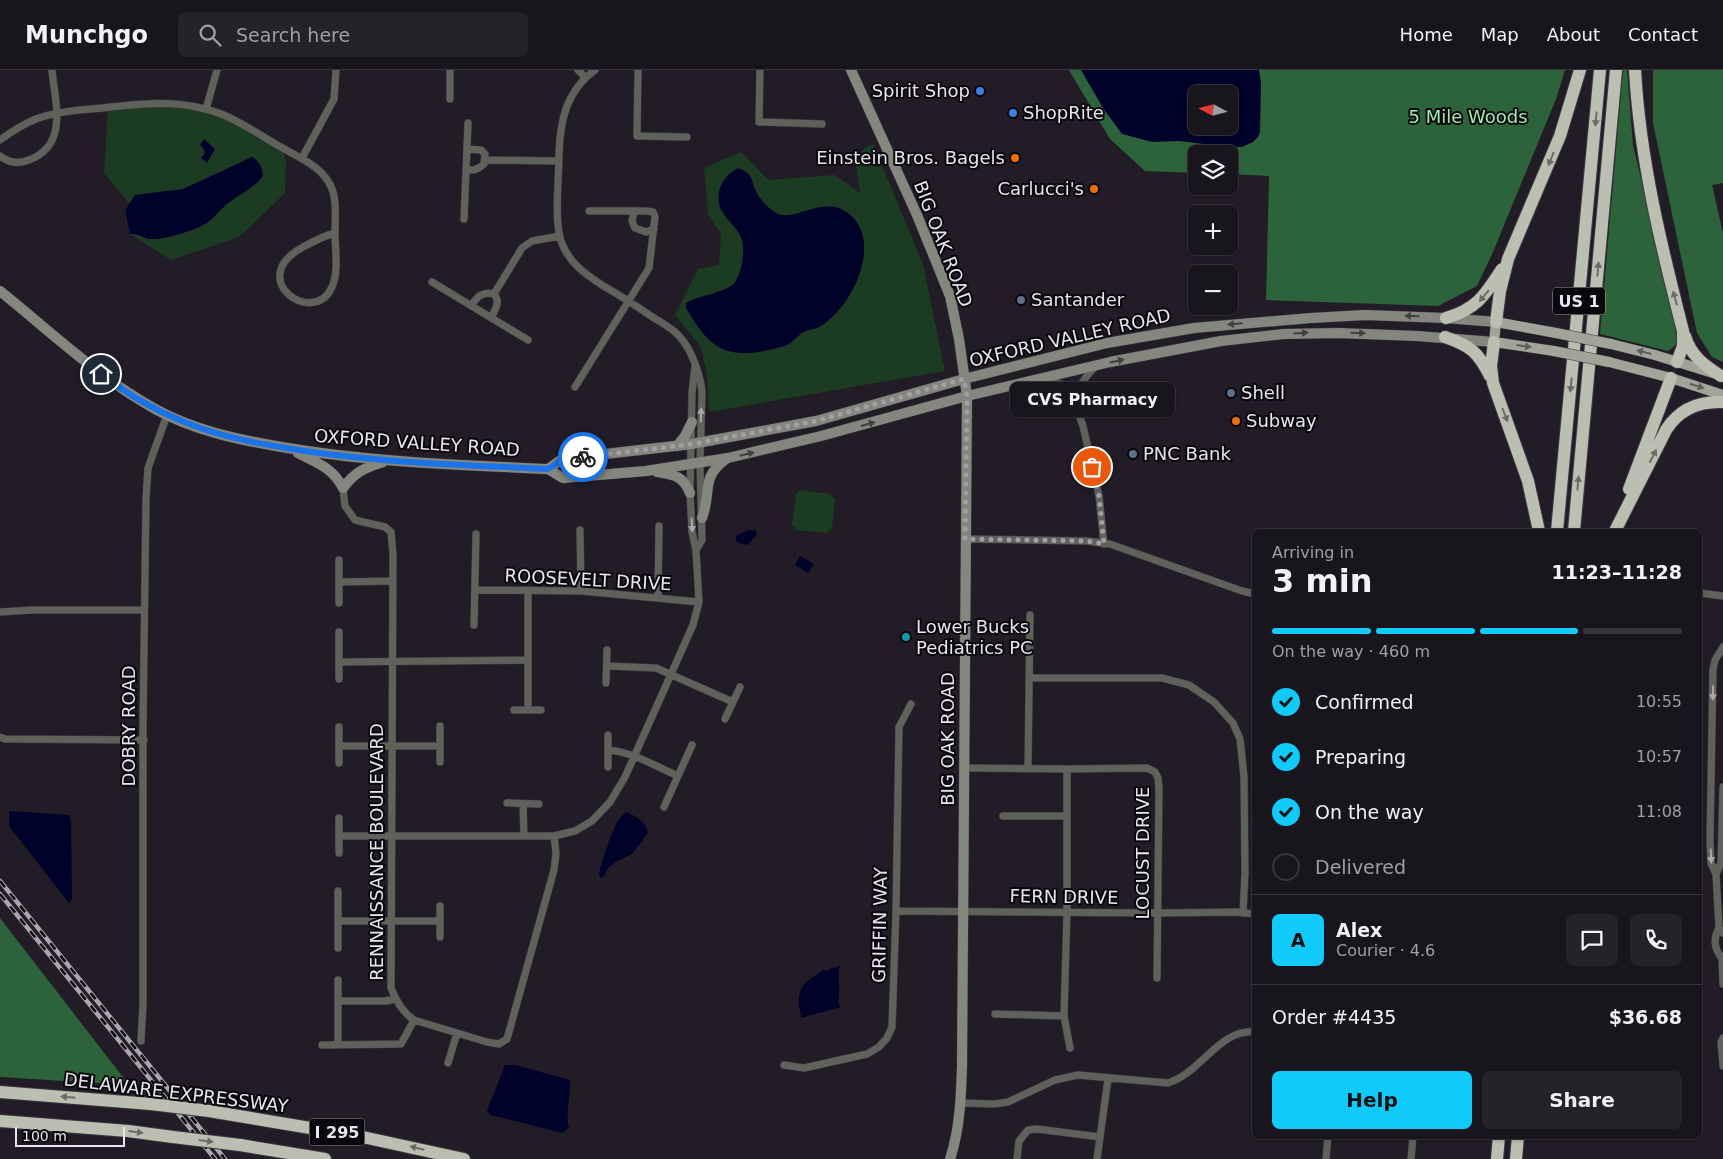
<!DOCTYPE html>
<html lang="en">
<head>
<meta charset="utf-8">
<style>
	:root { --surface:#19151c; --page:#262229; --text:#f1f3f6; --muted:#9f9fa3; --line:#37343b; --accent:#10cafa }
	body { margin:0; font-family:"DejaVu Sans",sans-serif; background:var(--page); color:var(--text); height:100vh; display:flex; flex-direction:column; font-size:19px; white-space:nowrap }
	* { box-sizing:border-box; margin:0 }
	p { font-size:16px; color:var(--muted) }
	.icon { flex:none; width:28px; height:28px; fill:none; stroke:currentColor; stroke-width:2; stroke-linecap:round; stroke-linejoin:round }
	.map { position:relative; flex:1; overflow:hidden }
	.panel { position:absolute; left:1252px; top:459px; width:450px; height:610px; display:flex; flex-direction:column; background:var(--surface); border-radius:8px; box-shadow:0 1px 4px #0004,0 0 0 1px var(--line) }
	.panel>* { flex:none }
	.needle { width:32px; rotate:277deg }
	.buttons { position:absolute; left:1188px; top:15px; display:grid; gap:10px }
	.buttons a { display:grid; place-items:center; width:50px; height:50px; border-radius:8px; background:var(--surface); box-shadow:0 1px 4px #0004,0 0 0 1px var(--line); font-size:25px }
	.scale { position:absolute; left:15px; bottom:12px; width:110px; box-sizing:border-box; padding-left:5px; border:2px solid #e8e5ec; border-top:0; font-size:14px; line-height:18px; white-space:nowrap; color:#e8e5ec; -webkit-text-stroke:4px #09070b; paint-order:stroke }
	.pin { position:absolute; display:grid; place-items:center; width:42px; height:42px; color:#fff; margin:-21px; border:2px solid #fff; border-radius:50%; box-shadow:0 1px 5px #0007 }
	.courier { position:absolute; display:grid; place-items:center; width:50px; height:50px; margin:-25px; border:4px solid #1a73e8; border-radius:50%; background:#fff; color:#222; box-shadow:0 1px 6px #0007 }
	.bubble { position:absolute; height:35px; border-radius:8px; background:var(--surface); box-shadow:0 1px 4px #0004,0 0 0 1px var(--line); font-size:16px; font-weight:600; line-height:35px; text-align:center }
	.summary em { font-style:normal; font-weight:600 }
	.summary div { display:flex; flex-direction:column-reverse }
	.summary { display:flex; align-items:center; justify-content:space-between; height:85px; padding:0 20px }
	h1 { font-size:32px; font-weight:600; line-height:38px }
	.bar { display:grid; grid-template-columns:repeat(4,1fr); gap:8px 5px; align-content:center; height:60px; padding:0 20px }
	.bar i { height:6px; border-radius:4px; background:var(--line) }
	.bar .active { background:var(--accent) }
	.bar p { grid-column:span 4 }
	.line { display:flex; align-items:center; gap:12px; padding:0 20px; border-top:1px solid var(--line) }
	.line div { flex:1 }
	.round { display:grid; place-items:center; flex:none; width:52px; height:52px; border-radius:8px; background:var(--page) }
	ol { padding:0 20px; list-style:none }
	li { display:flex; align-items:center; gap:15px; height:55px }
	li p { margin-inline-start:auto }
	li .icon { padding:5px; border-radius:50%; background:var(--accent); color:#111; stroke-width:4 }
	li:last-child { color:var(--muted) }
	li i { width:28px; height:28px; border:2px solid var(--line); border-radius:50% }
	.action { display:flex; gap:10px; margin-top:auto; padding:10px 20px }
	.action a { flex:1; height:58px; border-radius:8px; background:var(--accent); color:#111; font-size:20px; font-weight:600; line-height:58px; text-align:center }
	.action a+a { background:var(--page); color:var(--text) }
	header { display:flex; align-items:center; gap:30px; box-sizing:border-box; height:70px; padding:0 25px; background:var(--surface); border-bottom:1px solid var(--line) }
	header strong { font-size:24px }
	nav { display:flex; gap:28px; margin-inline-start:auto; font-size:18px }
	.search { width:350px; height:45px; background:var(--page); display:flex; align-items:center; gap:12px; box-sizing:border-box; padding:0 18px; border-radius:8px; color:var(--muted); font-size:19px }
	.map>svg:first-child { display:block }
	.green { fill:#1c3b23 }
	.forest { fill:#2d633a; fill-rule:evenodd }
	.water { fill:#00022a; fill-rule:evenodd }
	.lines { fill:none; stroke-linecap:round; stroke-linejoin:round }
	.street-casing { stroke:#3d3842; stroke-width:8 }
	.secondary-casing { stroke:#3d3842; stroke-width:11 }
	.primary-casing { stroke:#3d3842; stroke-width:11 }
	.highway-casing { stroke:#3d3842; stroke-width:14 }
	.street { stroke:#5f615b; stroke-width:7 }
	.secondary { stroke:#84877e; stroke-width:10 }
	.primary { stroke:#a1a599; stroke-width:10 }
	.highway { stroke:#bbbfb1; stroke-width:12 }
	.rail-casing { stroke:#a9a6ad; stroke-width:4.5 }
	.rail { stroke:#09070b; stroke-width:2.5; stroke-dasharray:8; stroke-linecap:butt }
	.primary-bridge-casing { stroke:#3d3842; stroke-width:11; stroke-linecap:butt }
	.highway-bridge-casing { stroke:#3d3842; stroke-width:14; stroke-linecap:butt }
	.primary-bridge { stroke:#a1a599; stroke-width:10 }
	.highway-bridge { stroke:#bbbfb1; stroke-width:12 }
	.oneway { fill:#6b6c66 }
	.oneway2 { fill:#40413f }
	.oneway3 { fill:#5d5e59 }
	.oneway4 { fill:#aaaaab }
	.done { stroke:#a29fa7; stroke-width:5; stroke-dasharray:0 9 }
	.route { stroke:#1a73e8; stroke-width:6 }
	.shop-dot { fill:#3f7fe0; stroke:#09070b; stroke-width:2 }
	.food-dot { fill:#e8710a; stroke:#09070b; stroke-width:2 }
	.service-dot { fill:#5c6f8a; stroke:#09070b; stroke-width:2 }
	.culture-dot { fill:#0f9aa8; stroke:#09070b; stroke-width:2 }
	.labels { text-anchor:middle; stroke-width:4; stroke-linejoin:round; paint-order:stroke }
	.shield { fill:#09070b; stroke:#a5a2a8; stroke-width:1 }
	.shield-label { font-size:16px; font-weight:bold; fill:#e8e5ec }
	.poi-label { font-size:18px; fill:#e8e5ec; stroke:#09070b; text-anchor:start }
	.park-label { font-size:18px; fill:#9decac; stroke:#09070b }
	.street-label { font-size:18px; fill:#e8e5ec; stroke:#09070b }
</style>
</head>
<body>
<header>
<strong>Munchgo</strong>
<div class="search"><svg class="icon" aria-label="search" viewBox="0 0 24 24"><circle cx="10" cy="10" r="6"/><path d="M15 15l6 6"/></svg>Search here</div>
<nav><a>Home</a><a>Map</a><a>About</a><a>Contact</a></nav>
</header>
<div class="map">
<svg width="1723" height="1089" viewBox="0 0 1723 1089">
	<rect width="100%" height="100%" fill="#211c26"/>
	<path class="green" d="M152,33L206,39L282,78L286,91L285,123L239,167L171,190L130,164L125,140L129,133L104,103L108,37Z
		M873,74L923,194L945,301L709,342L707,306L701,277L675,245L698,199L719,195L721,164L708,145L704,98L741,82L768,110L835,105L860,123L855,87L867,76Z
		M800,420L830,424L835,429L832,459L826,463L797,460L792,455L796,424Z"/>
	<path class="forest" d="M1069,0H1565L1556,29L1493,182L1477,216L1438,236L1266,230L1269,106L1229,104V84H1196V103L1145,101L1110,69ZM1196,24H1229V56H1196Z
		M1623,0H1627L1633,75L1675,253L1677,274L1668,281L1600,264Z
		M1653,0H1723V113L1712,115L1723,163V292L1712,287L1697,263L1653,53Z
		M0,848L129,1015L0,1007Z"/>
	<path class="water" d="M1081,0H1259L1261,12L1260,62L1258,67L1253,72L1242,77H1228L1179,71L1152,72L1126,65L1122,64L1103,38ZM1196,24H1229V56H1196Z
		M204,69L215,79L207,93L201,88L205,83L204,79L200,75Z
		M252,87C260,92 262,97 263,106C253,119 240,124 227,134C220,140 214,148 207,153C193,161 168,169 152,169C143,169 138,163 130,164L125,140L135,125L183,119Z
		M738,98C742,100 748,102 750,106C752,109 753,114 754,117C758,127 766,137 776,143C794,153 823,124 848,143C882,169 856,227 830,249C826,253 820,257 814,259C811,260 807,260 804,262C798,265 794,271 789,274C781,278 772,279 764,281C720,289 707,273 686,238V233C699,225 727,223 735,212C742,201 746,179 741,167C737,158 728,151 723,143C712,126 722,106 738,98Z
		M748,460L756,461L757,464L748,475L738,473L736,471V466Z
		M800,486L814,494L808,503L795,495Z
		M9,741L69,745L71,751L72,829L69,833L9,756Z
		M627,742C636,747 647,752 648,763L632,784L617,791L608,798L604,806L601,808L599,805L600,798C605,785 614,747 627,742Z
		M839,895L840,897C837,903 841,920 838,932L841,937L801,948C801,944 800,941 799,937C797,915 808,910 824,900L826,901L834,897L836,898Z
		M505,995H515L570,1010C571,1026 565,1043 569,1058L562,1063L491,1045L487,1041Z"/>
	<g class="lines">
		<g class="street-casing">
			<path id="street" d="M578,0L585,7
				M595,0C566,21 560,51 559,84C559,108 554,150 561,171C568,192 585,204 602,215C619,225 635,235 651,246C660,252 671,257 679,266C691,278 700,304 702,321L700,393L702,470L696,480
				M638,0L637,66L687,67
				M760,0L759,52L822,54
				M450,29V0
				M206,39L217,0
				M0,70C11,62 23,54 36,49C58,41 81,40 103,38C138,34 171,30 205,39C232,45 256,63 279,76C296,86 317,94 328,111C338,126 335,146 335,163
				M0,86C9,93 19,94 29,90C69,75 55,33 52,0
				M302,88L334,29L336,0
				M485,90L559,91
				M466,100C474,100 478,100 484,94L485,84L481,80L467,79
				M634,141L632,151L635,158L646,162L654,159
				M464,149L468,53
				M335,163C335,179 339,202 332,217C314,258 244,209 303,177C314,171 323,166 335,163Z
				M432,212L528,270
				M494,224L522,178L532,171L560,166
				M471,236C477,227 482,221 494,224C501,232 495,240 491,248
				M1044,308L1064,315L1071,323L1083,356L1099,426L1104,474
				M575,317L649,198L655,147L653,142L646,141H589
				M1082,343C1078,317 1077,315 1096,296
				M343,418L345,436L355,450L385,457L391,462L393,485L391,918C396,931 402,942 414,950L487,972L499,974L507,969L554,800L556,783L554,766
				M580,460L581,521
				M965,469L1087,471L1110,474L1242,521L1255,524
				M339,490V533
				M339,512L393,511
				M475,520L581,521L699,532
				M1700,523L1723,526
				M658,528L659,456
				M0,542L32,540H144
				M474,555L476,464
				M339,592L528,590
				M607,596L656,598L733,632
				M1029,608H1162L1189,615L1214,632L1233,653L1240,669L1244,707L1245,803L1243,843
				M339,609V562
				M606,613L607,580
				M528,639V521
				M514,640H541
				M725,649L740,617
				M339,657V693
				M608,665V697
				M0,667L5,669L144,670
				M339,676H440
				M608,680C633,682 655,696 678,706
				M440,692V656
				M964,698L1067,699L1147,698L1155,702L1158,708L1159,718L1157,908
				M1028,699L1030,545
				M1067,699V842L1064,946L1070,978
				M507,733L539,734
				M523,734L524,766
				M664,737L692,675
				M1003,746H1067
				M339,748V783
				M339,766H554L575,761L592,751L610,732L625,707L693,555L699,532L696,480L692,462L690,423L692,323L695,296
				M1716,804L1721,793L1723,717
				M338,821V878
				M896,841L1157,843L1238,842L1255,844
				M338,851H440
				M1719,858L1716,804L1711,793L1710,771L1713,600L1715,590L1723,577
				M440,867V836
				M1723,886L1722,889L1723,914
				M1722,889C1714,878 1713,869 1719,858L1723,863
				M338,931H386L395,929
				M995,944L1064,946
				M1723,968L1721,972L1723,996
				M141,971L143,934V656L146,430L148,398L167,345
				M322,975L401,974L414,950
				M338,975V910
				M448,993L457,963
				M784,995L804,998L867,984L879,977L887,968L892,957L896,841L899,657L911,634
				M961,1033L994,1034L1008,1032L1055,1010L1078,1005L1168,1013C1201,1003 1220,958 1255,962
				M1017,1089L1019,1071L1028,1060L1037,1059L1100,1067
				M1097,1089L1108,1009
				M1326,1089L1328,1066
				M1411,1089L1413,1066"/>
		</g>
		<g class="secondary-casing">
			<path id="secondary" d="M851,0L917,145L950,226L959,269L967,326L962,996C961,1027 960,1059 950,1089
				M0,221C51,262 99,308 157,340C194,360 235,369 276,376C366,392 457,395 548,399L563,408L646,401L728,388L821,366L967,326L1110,292L1221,271L1284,264L1338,263L1417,266L1494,272
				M677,376L685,366L692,352
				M298,383C317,393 333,398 343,418C355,402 364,398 383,392
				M548,399L562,389L692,374L816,351L964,309L1107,273L1194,258L1311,248L1365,245L1446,248L1496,252
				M657,402C675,405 683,406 690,423
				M702,448C712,422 700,408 726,389"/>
		</g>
		<g class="primary-casing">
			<path id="primary" d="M1611,274L1655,285L1713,303
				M1554,281L1494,272L1496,252L1556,263
				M1609,292L1671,308L1723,325"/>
		</g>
		<g class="highway-casing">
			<path id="highway" d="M1635,0C1640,90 1661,175 1683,261V276L1677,292
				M1446,248C1477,239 1485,225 1502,199
				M1496,252L1500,221L1508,189L1560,66L1580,0
				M1685,266C1691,286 1704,295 1721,306
				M1445,267C1471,276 1478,282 1490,306
				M1494,272L1491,296L1493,313L1528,411L1539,461
				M1629,419L1671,308
				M1557,461L1600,0
				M1574,461L1616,0
				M1615,461L1666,360C1679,339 1699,331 1723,332
				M0,1022L151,1034
				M209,1041L358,1066L464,1089
				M0,1051L128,1061L173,1067
				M240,1075L325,1089
				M1497,1089L1499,1066
				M1516,1089L1518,1066"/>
		</g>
		<use href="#street" class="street"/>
		<use href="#secondary" class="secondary"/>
		<use href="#primary" class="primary"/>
		<use href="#highway" class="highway"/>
		<g class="rail-casing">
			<path id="rail" d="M0,811L225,1089
				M0,824L215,1089"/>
		</g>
		<use href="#rail" class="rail"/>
		<g class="primary-bridge-casing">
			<path id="primary-bridge" d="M1556,263L1611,274
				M1554,281L1609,292"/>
		</g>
		<g class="highway-bridge-casing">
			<path id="highway-bridge" d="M151,1034L209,1041
				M173,1067L240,1075"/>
		</g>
		<use href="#primary-bridge" class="primary-bridge"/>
		<use href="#highway-bridge" class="highway-bridge"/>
	</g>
	<defs><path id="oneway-solid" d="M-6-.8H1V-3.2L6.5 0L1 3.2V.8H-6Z" transform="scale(1.25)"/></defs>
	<g class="oneway">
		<use href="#oneway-solid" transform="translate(1596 49) rotate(95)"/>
		<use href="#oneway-solid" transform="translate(1551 89) rotate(112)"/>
		<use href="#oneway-solid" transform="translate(1598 199) rotate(-85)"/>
		<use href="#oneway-solid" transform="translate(1484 226) rotate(130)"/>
		<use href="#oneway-solid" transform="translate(1675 228) rotate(-105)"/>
		<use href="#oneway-solid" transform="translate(1571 315) rotate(95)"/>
		<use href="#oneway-solid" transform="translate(1505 345) rotate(69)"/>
		<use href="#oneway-solid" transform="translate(1653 386) rotate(-63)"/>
		<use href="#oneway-solid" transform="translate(1578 413) rotate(-85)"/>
		<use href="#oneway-solid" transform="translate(68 1027) rotate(-175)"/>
		<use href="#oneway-solid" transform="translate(136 1062) rotate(7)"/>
		<use href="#oneway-solid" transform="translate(206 1071) rotate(7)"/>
		<use href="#oneway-solid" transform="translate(417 1078) rotate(-167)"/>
	</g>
	<g class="oneway2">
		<use href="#oneway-solid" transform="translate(1412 246) rotate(-178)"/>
		<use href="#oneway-solid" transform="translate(1235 254) rotate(175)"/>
		<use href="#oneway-solid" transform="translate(1301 263) rotate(-3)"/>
		<use href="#oneway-solid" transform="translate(1358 263) rotate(2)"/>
		<use href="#oneway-solid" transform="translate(1117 291) rotate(-12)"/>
		<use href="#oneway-solid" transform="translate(868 354) rotate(-15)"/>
		<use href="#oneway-solid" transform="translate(747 384) rotate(-13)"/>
	</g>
	<g class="oneway3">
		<use href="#oneway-solid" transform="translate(1524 276) rotate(8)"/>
		<use href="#oneway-solid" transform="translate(1644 282) rotate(-165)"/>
		<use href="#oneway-solid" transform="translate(1697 316) rotate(18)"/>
	</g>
	<g class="oneway4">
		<use href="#oneway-solid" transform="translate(701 345) rotate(-88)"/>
		<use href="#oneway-solid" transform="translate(692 455) rotate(87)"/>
		<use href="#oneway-solid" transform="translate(1713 623) rotate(91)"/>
		<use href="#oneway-solid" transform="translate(1711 786) rotate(87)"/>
	</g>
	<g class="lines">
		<path class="done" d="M583,387L692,374L816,351L964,309L967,326L965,469L1087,471L1104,474L1099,426L1092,397"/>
		<path class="route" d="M101,304C127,324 156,341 187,353C224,368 265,375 305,381C386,393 467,395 548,399L562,390L583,387"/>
	</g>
	<g class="shop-dot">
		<circle cx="980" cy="21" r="5"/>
		<circle cx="1013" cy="43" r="5"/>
	</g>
	<g class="food-dot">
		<circle cx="1015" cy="88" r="5"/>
		<circle cx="1094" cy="119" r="5"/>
		<circle cx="1236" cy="351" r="5"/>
	</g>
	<g class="service-dot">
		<circle cx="1021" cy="230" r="5"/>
		<circle cx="1231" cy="323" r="5"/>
		<circle cx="1133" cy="384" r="5"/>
	</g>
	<circle class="culture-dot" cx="906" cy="567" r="5"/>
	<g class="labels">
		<g class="shield">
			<rect x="1553" y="217.5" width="52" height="27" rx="4"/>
			<rect x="309.5" y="1048.5" width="55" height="27" rx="4"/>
		</g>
		<g class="shield-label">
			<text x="1579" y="237">US 1</text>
			<text x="337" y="1068">I 295</text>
		</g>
		<g class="poi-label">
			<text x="970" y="27" text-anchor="end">Spirit Shop</text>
			<text x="1023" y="49">ShopRite</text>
			<text x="1005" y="94" text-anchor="end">Einstein Bros. Bagels</text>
			<text x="1084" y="125" text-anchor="end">Carlucci's</text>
			<text x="1031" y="236">Santander</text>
			<text x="1241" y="329">Shell</text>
			<text x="1246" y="357">Subway</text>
			<text x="1143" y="390">PNC Bank</text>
			<text x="916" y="563">Lower Bucks<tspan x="916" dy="21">Pediatrics PC</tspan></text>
		</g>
		<g class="park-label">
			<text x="1468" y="53">5 Mile Woods</text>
		</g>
		<g class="street-label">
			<text transform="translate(943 174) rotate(69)" y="6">BIG OAK ROAD</text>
			<text transform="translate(1070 268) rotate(-13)" y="6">OXFORD VALLEY ROAD</text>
			<text transform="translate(417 373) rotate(4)" y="6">OXFORD VALLEY ROAD</text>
			<text transform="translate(588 510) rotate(3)" y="6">ROOSEVELT DRIVE</text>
			<text transform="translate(129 656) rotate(-90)" y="6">DOBRY ROAD</text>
			<text transform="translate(948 669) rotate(-90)" y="6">BIG OAK ROAD</text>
			<text transform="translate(377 782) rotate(-90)" y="6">RENNAISSANCE BOULEVARD</text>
			<text transform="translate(1143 783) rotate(-90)" y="6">LOCUST DRIVE</text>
			<text transform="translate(1064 827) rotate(1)" y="6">FERN DRIVE</text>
			<text transform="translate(880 855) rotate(-89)" y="6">GRIFFIN WAY</text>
			<text transform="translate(176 1023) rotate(7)" y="6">DELAWARE EXPRESSWAY</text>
		</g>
	</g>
</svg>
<div class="buttons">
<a><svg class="needle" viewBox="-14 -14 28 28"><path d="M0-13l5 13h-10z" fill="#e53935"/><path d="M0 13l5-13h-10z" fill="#9f9fa3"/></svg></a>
<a><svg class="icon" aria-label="layers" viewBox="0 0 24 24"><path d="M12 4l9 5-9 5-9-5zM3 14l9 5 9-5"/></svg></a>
<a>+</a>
<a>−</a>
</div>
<div class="scale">100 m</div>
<div class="pin" style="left:1092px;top:397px;background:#ea580c"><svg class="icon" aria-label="bag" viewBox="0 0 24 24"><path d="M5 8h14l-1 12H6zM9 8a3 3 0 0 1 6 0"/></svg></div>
<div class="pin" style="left:101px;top:304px;background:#1f2937"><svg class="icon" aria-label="home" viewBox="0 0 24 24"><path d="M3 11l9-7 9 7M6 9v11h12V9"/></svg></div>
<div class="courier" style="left:583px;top:387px"><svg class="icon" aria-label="bike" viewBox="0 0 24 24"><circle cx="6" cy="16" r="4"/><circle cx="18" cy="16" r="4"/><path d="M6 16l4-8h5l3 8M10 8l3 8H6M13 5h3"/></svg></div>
<div class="bubble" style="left:1010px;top:312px;width:165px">CVS Pharmacy</div>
<section class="panel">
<div class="summary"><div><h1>3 min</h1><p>Arriving in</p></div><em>11:23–11:28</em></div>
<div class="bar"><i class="active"></i><i class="active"></i><i class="active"></i><i></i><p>On the way · 460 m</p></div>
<ol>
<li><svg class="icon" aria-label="check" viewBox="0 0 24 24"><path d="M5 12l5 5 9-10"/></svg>Confirmed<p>10:55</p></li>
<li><svg class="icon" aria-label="check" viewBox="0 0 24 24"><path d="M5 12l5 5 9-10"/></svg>Preparing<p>10:57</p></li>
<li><svg class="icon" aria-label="check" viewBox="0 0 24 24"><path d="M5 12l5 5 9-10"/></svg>On the way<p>11:08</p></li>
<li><i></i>Delivered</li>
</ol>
<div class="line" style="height:90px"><b class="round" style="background:var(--accent);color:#111">A</b><div><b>Alex</b><p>Courier · 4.6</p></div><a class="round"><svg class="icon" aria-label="chat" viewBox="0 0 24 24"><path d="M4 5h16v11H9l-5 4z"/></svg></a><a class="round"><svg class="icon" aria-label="phone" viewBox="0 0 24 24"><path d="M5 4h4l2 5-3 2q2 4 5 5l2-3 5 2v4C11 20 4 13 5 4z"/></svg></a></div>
<div class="line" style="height:65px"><div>Order #4435</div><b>$36.68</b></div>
<div class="action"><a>Help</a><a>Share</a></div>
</section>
</div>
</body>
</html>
